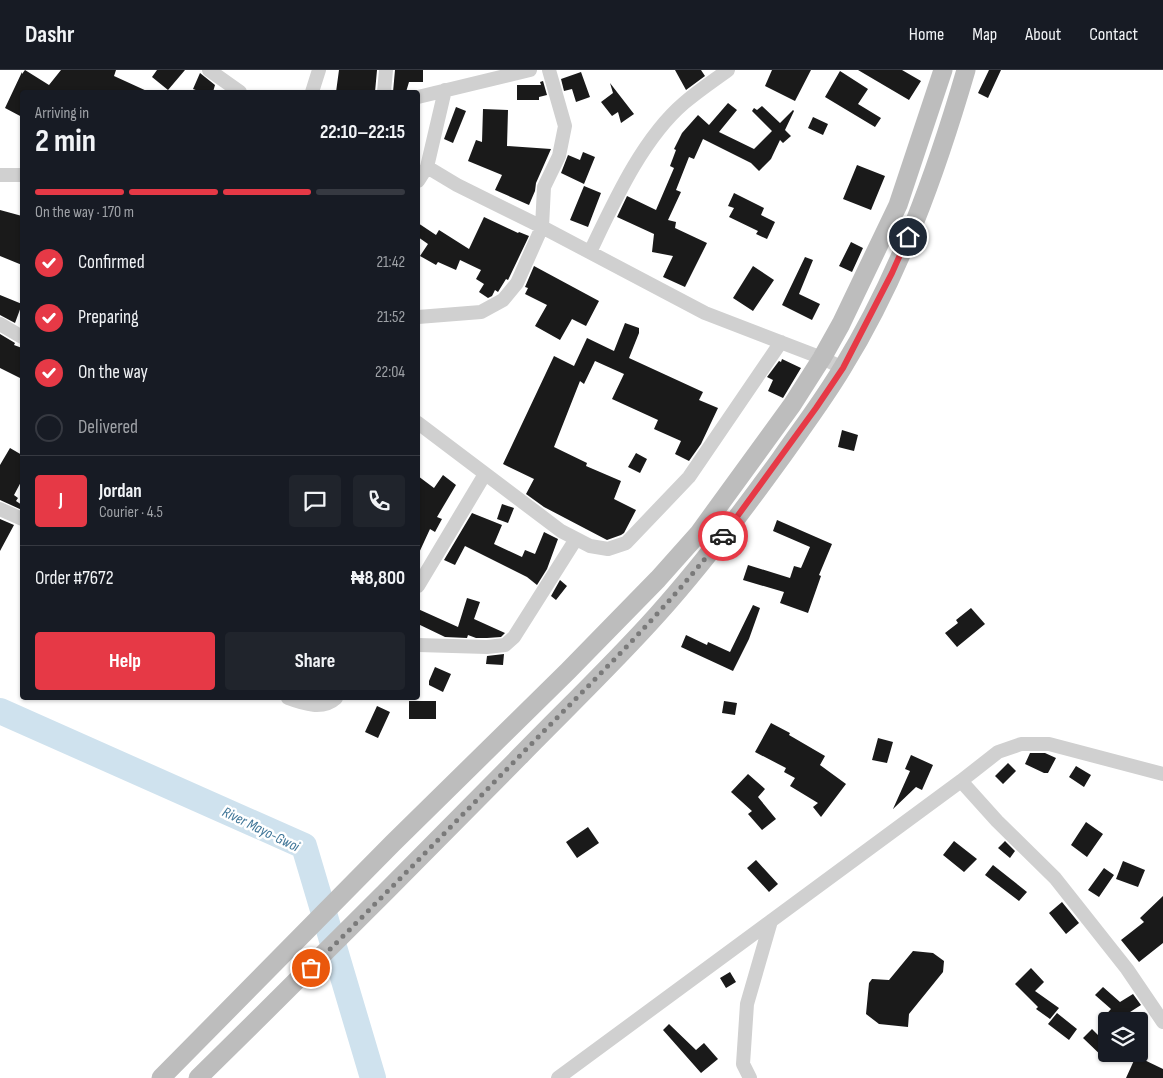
<!DOCTYPE html>
<html lang="en">
<head>
<meta charset="utf-8">
<style>
	:root { --surface:#171b24; --page:#20242c; --text:#f1f3f6; --muted:#9ea1a6; --line:#363941; --accent:#e63946 }
	body { margin:0; font-family:"Sofia Sans Condensed",sans-serif; background:var(--page); color:var(--text); height:100vh; display:flex; flex-direction:column; font-size:19px; white-space:nowrap }
	* { box-sizing:border-box; margin:0 }
	p { font-size:16px; color:var(--muted) }
	.icon { flex:none; width:28px; height:28px; fill:none; stroke:currentColor; stroke-width:2; stroke-linecap:round; stroke-linejoin:round }
	.map { position:relative; flex:1; overflow:hidden }
	.details { position:absolute; left:20px; top:20px; width:400px; height:610px; display:flex; flex-direction:column; background:var(--surface); border-radius:5px; box-shadow:0 1px 4px #0004 }
	.details>* { flex:none }
	.buttons { position:absolute; left:1098px; top:942px; display:grid; gap:10px }
	.buttons a { display:grid; place-items:center; width:50px; height:50px; border-radius:5px; background:var(--surface); box-shadow:0 1px 4px #0004; font-size:25px }
	.pin { position:absolute; display:grid; place-items:center; width:42px; height:42px; color:#fff; margin:-21px; border:2px solid #fff; border-radius:50%; box-shadow:0 1px 5px #0007 }
	.courier { position:absolute; display:grid; place-items:center; width:50px; height:50px; margin:-25px; border:4px solid #e63946; border-radius:50%; background:#fff; color:#222; box-shadow:0 1px 6px #0007 }
	.summary em { font-style:normal; font-weight:700 }
	.summary div { display:flex; flex-direction:column-reverse }
	.summary { display:flex; align-items:center; justify-content:space-between; height:85px; padding:0 15px }
	h1 { font-size:32px; font-weight:700; line-height:38px }
	.bar { display:grid; grid-template-columns:repeat(4,1fr); gap:8px 5px; align-content:center; height:60px; padding:0 15px }
	.bar i { height:6px; border-radius:4px; background:var(--line) }
	.bar .selected { background:var(--accent) }
	.bar p { grid-column:span 4 }
	.line { display:flex; align-items:center; gap:12px; padding:0 15px; border-top:1px solid var(--line) }
	.line div { flex:1 }
	.round { display:grid; place-items:center; flex:none; width:52px; height:52px; border-radius:5px; background:var(--page) }
	ol { padding:0 15px; list-style:none }
	li { display:flex; align-items:center; gap:15px; height:55px }
	li p { margin-inline-start:auto }
	li .icon { padding:5px; border-radius:50%; background:var(--accent); color:#fff; stroke-width:4 }
	li:last-child { color:var(--muted) }
	li i { width:28px; height:28px; border:2px solid var(--line); border-radius:50% }
	.button { display:flex; gap:10px; margin-top:auto; padding:10px 15px }
	.button a { flex:1; height:58px; border-radius:5px; background:var(--accent); color:#fff; font-size:20px; font-weight:700; line-height:58px; text-align:center }
	.button a+a { background:var(--page); color:var(--text) }
	header { display:flex; align-items:center; gap:30px; box-sizing:border-box; height:70px; padding:0 25px; background:var(--surface); border-bottom:1px solid var(--line) }
	header strong { font-size:24px }
	nav { display:flex; gap:28px; margin-inline-start:auto; font-size:18px }
	.map>svg:first-child { display:block }
	.lines { fill:none; stroke-linecap:round; stroke-linejoin:round }
	.river { stroke:#cfe2ee; stroke-width:26 }
	.building { fill:#1a1a1a }
	.street { stroke:#d0d0d0; stroke-width:14 }
	.secondary { stroke:#bdbdbd; stroke-width:19 }
	.done { stroke:#7a7a7a; stroke-width:5; stroke-dasharray:0 9 }
	.route { stroke:#e63946; stroke-width:6 }
	.labels { text-anchor:middle; stroke-width:5; stroke-linejoin:round; paint-order:stroke }
	.water-label { font-size:15px; font-style:italic; fill:#3f7597; stroke:#fff }
</style>
</head>
<body>
<header>
<strong>Dashr</strong>
<nav><a>Home</a><a>Map</a><a>About</a><a>Contact</a></nav>
</header>
<div class="map">
<svg width="1163" height="1008" viewBox="0 0 1163 1008">
	<rect width="100%" height="100%" fill="#fff"/>
	<g class="lines">
		<path class="river" d="M0,641L304,776L373,1008"/>
	</g>
	<path class="building" d="M25,0L49,15L61,0H116L114,6L149,22H22V47L5,38L22,2V4Z
		M157,0H185L168,20L152,7Z
		M339,0H377L375,22H336Z
		M395,0H423V12H409L406,22H393Z
		M675,0H701L705,6L686,20Z
		M772,0H811L795,31L765,16Z
		M858,0H902L921,11L909,30Z
		M989,0H1001L988,28L978,23Z
		M840,1L868,19L858,34L881,48L875,57L825,27Z
		M581,2L590,27L576,32L572,19L564,21L561,9Z
		M200,3L215,15L213,22H201L193,19Z
		M543,11L547,25L539,27V30H517V15H541L540,12Z
		M610,13L634,44L621,53L618,42L612,46L601,32L613,23Z
		M728,33L737,40L719,62L754,79L772,61L752,41L754,38L757,40L762,36L780,53L793,40L794,41L785,60L791,66L783,73L780,70L771,89L759,101L751,93L703,69L694,89L689,87L676,120L681,122L668,150L676,152L675,158L707,173L685,217L663,207L673,186L652,182L654,164L617,147L627,126L656,140L674,98L670,96L676,80L674,79L682,63L698,45L709,55Z
		M456,37L466,41L453,73L444,69Z
		M483,39L508,40L507,76L551,79L536,113L535,121L529,135L495,120L502,105L468,91L476,70L482,72Z
		M813,47L828,54L823,65L808,58Z
		M583,82L595,87L584,114L561,103L568,85L580,90Z
		M857,95L885,106L871,140L843,129Z
		M584,116L601,123L588,157L570,150Z
		M734,123L764,138L761,145L775,152L767,169L756,164L758,161L729,147L734,138L728,136Z
		M0,140L22,146V195L0,186Z
		M484,147L518,163L519,162L529,166L509,208L508,210L506,209L498,222L495,220L492,226L488,228L479,222L484,214L476,209L481,200L460,190L456,200L438,192L436,195L420,186L428,174L418,167V153L436,165L439,160L469,179Z
		M851,172L863,178L852,202L839,196Z
		M805,187L813,190L799,224L820,234L812,250L782,235Z
		M534,196L599,231L586,256L572,249L560,270L535,256L547,235L525,224L528,218L525,217Z
		M753,196L774,210L753,241L733,228Z
		M0,225L22,234L15,253L0,245Z
		M625,253L639,258V263L629,288L703,322L699,330L718,338L701,374L689,391L675,384L681,371L654,359L658,350L612,329L624,304L595,291L584,314L580,311L554,377L587,393L586,396L621,411L614,429L636,440L624,463L621,465L607,470L544,437L526,424L534,409L503,394L554,286L574,296L587,268L614,281Z
		M0,264L15,273L14,275L22,278V309L0,298Z
		M782,289L801,298L783,328L768,321L773,310L767,307L779,291L781,292Z
		M842,360L858,365L854,381L838,377Z
		M10,378L22,385V410L14,425L18,428L16,431L22,435V440L0,430V395Z
		M636,383L647,389L640,403L628,397Z
		M443,405L456,415L437,447L442,449L435,462L430,459L418,485V406L434,418Z
		M502,434L514,438L508,453L497,449Z
		M472,443L502,455L494,474L522,487L525,480L535,484L544,462L558,469L547,499L537,515L527,507L465,476L455,495L444,490Z
		M0,449L14,455L0,481Z
		M777,450L832,474L819,505L821,506L808,543L780,533L784,522L743,510L748,495L790,508L794,496L801,498L810,477L773,461Z
		M560,510L567,516L556,530L551,526Z
		M467,528L480,532L474,549L505,563L501,567L487,568H476L468,565L467,568L445,567L418,554V539L458,557Z
		M753,535L760,538L749,569L733,601L681,577L686,565L707,575L708,572L730,582Z
		M971,538L985,554L957,577L945,563L958,553L956,550Z
		M504,584L503,595L486,594L487,586Z
		M435,597L451,604L443,622L429,615V611Z
		M409,631H436V649H409Z
		M724,631L737,633L735,645L722,643Z
		M377,636L390,642L378,668L365,662Z
		M771,653L790,663L789,665L825,686L820,695L846,714L821,747L813,737L818,733L790,716L795,708L784,702L786,698L755,682Z
		M878,668L893,672L887,693L872,690Z
		M1030,683H1045L1056,688L1048,703H1044L1025,694Z
		M911,685L933,695L922,720L916,717L893,739L910,701L905,699Z
		M1008,693L1016,701L1003,714L995,706Z
		M1076,696L1091,705L1084,717L1069,707Z
		M748,704L765,719L758,727L776,749L762,760L748,744L752,741L731,722Z
		M1086,752L1103,764L1087,787L1071,775Z
		M588,757L599,773L577,788L566,772Z
		M954,771L977,789L964,802L943,785Z
		M1005,771L1015,781L1010,788L998,778Z
		M756,790L778,814L769,822L747,798Z
		M1123,791L1145,800L1138,817L1116,809Z
		M993,795L1027,822L1019,831L985,805Z
		M1104,798L1114,805L1099,827L1088,820Z
		M1163,826V873L1139,892L1121,870L1144,852L1140,848Z
		M1062,832L1079,853L1066,864L1049,843Z
		M913,881L933,883L944,891L943,902L909,944L908,957L879,954L866,944L869,913L872,909L889,910Z
		M1031,898L1044,912L1035,921L1059,938L1050,949L1036,939L1038,937L1015,914Z
		M730,902L736,912L726,918L720,908Z
		M1103,917L1120,932L1133,924L1141,935L1127,944L1128,945L1120,951H1100L1111,939L1095,925Z
		M1057,943L1077,959L1069,970L1048,954Z
		M669,954L696,980L704,973L718,989L701,1003L663,960Z
		M1092,959L1106,973V990L1083,968Z
		M1136,986L1163,999V1008H1126Z"/>
	<g class="lines">
		<path class="street" d="M209,0L240,22
			M445,20L427,97L457,115L542,157L705,243L822,288L843,298
			M312,22L319,0
			M384,22L386,0
			M418,27L530,0
			M0,105H22
			M418,111L427,97
			M590,182C614,132 642,69 684,33C698,21 713,11 728,0
			M418,247L481,242L503,230L517,213L542,157L544,117L559,86L565,56L549,0
			M0,254L22,267
			M418,353L561,461L590,476L608,479L626,473L689,407L781,272
			M0,439L22,449
			M418,516L485,404
			M418,575L487,577L505,575L514,567L576,469
			M288,628C304,634 323,640 336,628
			M961,711L997,751L1055,808L1127,899L1163,952
			M558,1008L961,711L998,682L1021,674H1049L1163,704
			M750,1008L743,994L747,934L771,851"/>
		<path class="secondary" d="M161,1008L393,773L568,601L658,509L699,463L792,335L822,288L841,254L898,135L943,0
			M198,1008C307,901 415,793 522,684C567,638 614,593 657,545C702,495 742,442 781,388C802,358 824,329 843,297C899,206 936,103 966,0"/>
	</g>
	<g class="lines">
		<path class="done" d="M311,898C390,820 467,740 544,661C606,598 669,536 723,466"/>
		<path class="route" d="M723,466L816,338L843,298L892,203L908,167"/>
	</g>
	<g class="labels">
		<g class="water-label">
			<text transform="translate(261 759) rotate(26)" y="5">River Mayo-Gwoi</text>
		</g>
	</g>
</svg>
<div class="buttons">
<a><svg class="icon" aria-label="layers" viewBox="0 0 24 24"><path d="M12 4l9 5-9 5-9-5zM3 14l9 5 9-5"/></svg></a>
</div>
<div class="pin" style="left:311px;top:898px;background:#ea580c"><svg class="icon" aria-label="bag" viewBox="0 0 24 24"><path d="M5 8h14l-1 12H6zM9 8a3 3 0 0 1 6 0"/></svg></div>
<div class="pin" style="left:908px;top:167px;background:#1f2937"><svg class="icon" aria-label="home" viewBox="0 0 24 24"><path d="M3 11l9-7 9 7M6 9v11h12V9"/></svg></div>
<div class="courier" style="left:723px;top:466px"><svg class="icon" aria-label="car" viewBox="0 0 24 24"><path d="M5 17H2v-5l4-1 3-4h7l3 4 3 1v5h-3M9 17h6M6 11h13"/><circle cx="7" cy="17" r="2"/><circle cx="17" cy="17" r="2"/></svg></div>
<section class="details">
<div class="summary"><div><h1>2 min</h1><p>Arriving in</p></div><em>22:10–22:15</em></div>
<div class="bar"><i class="selected"></i><i class="selected"></i><i class="selected"></i><i></i><p>On the way · 170 m</p></div>
<ol>
<li><svg class="icon" aria-label="check" viewBox="0 0 24 24"><path d="M5 12l5 5 9-10"/></svg>Confirmed<p>21:42</p></li>
<li><svg class="icon" aria-label="check" viewBox="0 0 24 24"><path d="M5 12l5 5 9-10"/></svg>Preparing<p>21:52</p></li>
<li><svg class="icon" aria-label="check" viewBox="0 0 24 24"><path d="M5 12l5 5 9-10"/></svg>On the way<p>22:04</p></li>
<li><i></i>Delivered</li>
</ol>
<div class="line" style="height:90px"><b class="round" style="background:var(--accent);color:#fff">J</b><div><b>Jordan</b><p>Courier · 4.5</p></div><a class="round"><svg class="icon" aria-label="chat" viewBox="0 0 24 24"><path d="M4 5h16v11H9l-5 4z"/></svg></a><a class="round"><svg class="icon" aria-label="phone" viewBox="0 0 24 24"><path d="M5 4h4l2 5-3 2q2 4 5 5l2-3 5 2v4C11 20 4 13 5 4z"/></svg></a></div>
<div class="line" style="height:65px"><div>Order #7672</div><b>₦8,800</b></div>
<div class="button"><a>Help</a><a>Share</a></div>
</section>
</div>
</body>
</html>
